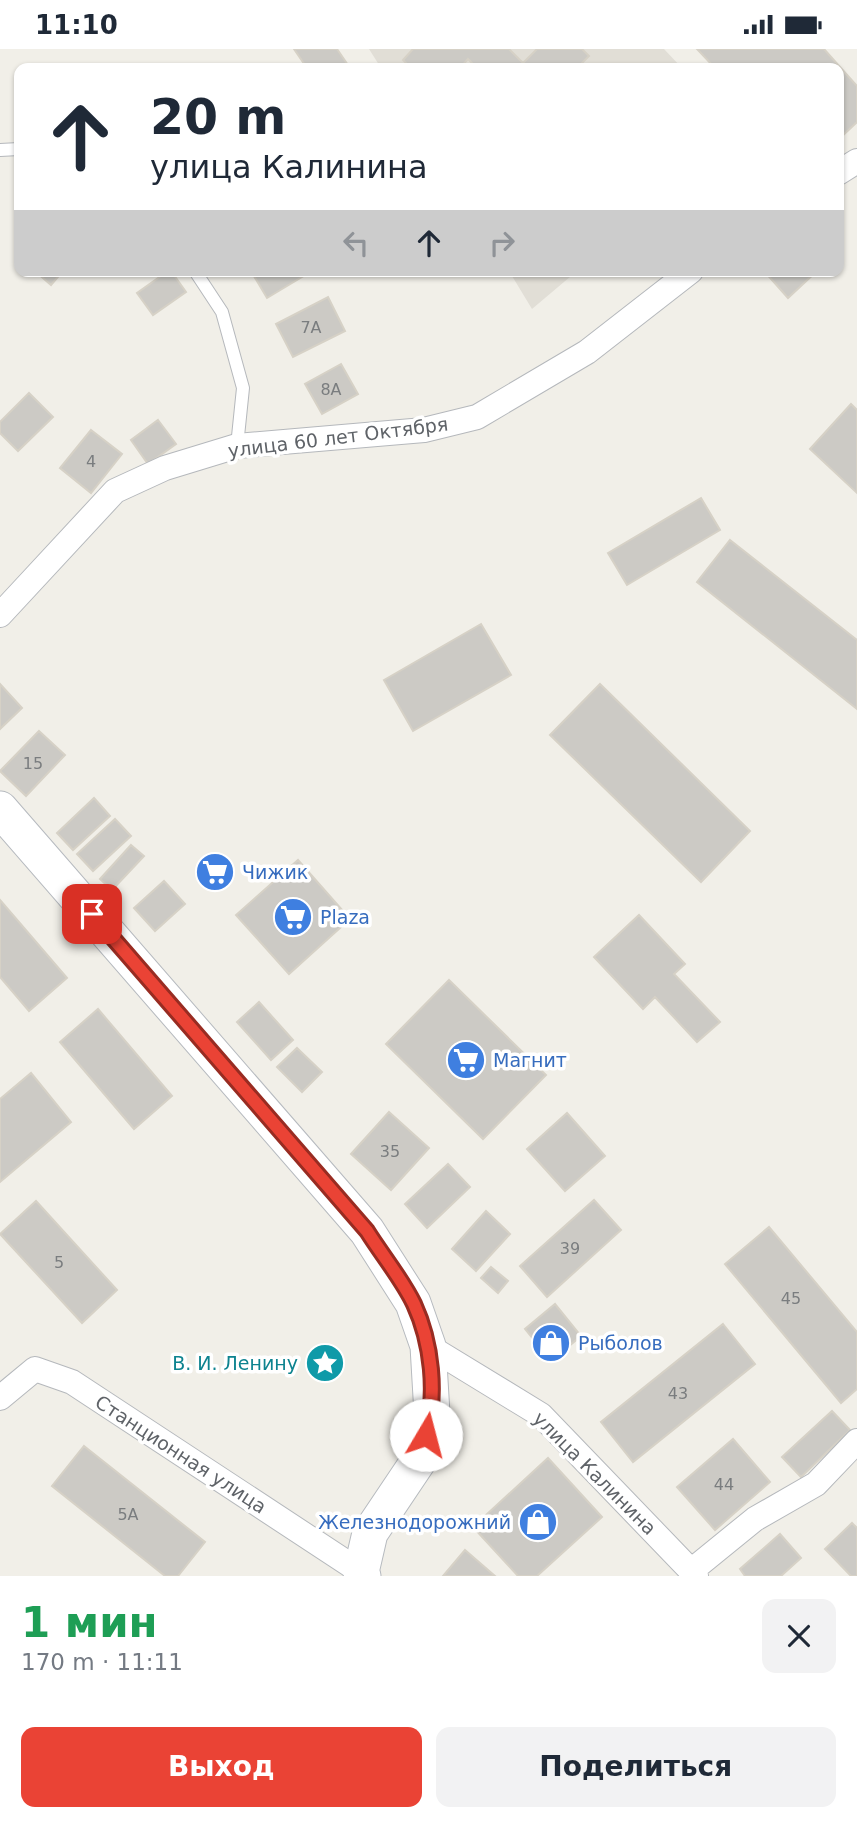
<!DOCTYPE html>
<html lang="ru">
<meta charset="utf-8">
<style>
:root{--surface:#fff;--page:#f2f2f3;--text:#1f2937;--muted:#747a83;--accent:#ea4335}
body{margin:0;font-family:"DejaVu Sans",sans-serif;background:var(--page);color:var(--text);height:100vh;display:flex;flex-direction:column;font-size:26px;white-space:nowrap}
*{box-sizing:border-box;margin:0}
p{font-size:23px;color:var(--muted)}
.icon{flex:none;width:38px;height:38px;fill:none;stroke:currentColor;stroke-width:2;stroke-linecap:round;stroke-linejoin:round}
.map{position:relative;height:1527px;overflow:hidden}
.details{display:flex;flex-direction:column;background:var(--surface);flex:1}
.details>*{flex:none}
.banner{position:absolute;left:14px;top:14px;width:830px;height:214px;border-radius:14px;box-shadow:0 2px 5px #0004;background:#fff;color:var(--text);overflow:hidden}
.pin{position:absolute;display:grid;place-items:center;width:60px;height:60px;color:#fff;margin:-30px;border-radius:14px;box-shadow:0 4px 10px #0006}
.me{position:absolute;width:77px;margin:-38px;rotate:8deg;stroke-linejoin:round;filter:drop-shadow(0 0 5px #0008)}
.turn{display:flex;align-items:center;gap:24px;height:147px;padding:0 21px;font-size:32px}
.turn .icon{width:91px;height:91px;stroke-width:2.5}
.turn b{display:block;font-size:49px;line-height:60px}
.lanes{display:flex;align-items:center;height:66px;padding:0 21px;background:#0003;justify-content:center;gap:35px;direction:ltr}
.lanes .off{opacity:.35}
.round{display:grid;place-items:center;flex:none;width:74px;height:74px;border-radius:14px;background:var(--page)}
.head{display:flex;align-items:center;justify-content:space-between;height:119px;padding:0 21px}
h1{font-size:42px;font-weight:700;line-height:52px;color:#1e9e55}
.button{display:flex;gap:14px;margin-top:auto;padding:14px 21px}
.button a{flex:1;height:80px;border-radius:14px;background:var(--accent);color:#fff;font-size:28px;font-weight:700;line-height:80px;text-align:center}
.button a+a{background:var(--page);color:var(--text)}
.status{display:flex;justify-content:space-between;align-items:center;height:49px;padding:0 35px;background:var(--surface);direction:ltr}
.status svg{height:19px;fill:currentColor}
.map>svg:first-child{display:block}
.education{fill:#e1ded6}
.building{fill:#cccac5;stroke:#d6d1c6;stroke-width:2}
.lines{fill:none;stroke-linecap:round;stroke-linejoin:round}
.service-casing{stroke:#b5b8bc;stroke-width:14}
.minor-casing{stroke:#b5b8bc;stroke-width:26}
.secondary-casing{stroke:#b6babf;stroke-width:37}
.service{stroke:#fff;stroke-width:12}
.minor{stroke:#fff;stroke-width:24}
.secondary{stroke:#fff;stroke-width:35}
.route-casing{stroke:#982c22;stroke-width:18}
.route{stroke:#ea4335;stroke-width:12}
.labels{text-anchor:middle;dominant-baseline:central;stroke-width:7;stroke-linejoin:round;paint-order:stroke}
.number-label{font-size:16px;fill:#7a7d7f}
.street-label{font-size:19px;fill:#5f6368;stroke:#fff}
.shop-label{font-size:19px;fill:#366cbe;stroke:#fff;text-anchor:start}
.culture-label{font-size:19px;fill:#0d838f;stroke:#fff;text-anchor:end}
</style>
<div class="status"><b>11:10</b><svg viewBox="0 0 49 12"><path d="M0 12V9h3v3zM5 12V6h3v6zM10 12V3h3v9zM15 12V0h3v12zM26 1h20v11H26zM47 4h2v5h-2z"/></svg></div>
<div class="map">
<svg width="857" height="1527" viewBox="0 0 857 1527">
<rect width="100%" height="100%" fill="#f1efe8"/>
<path class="education" d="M369 0H664L682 19H381Z
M509 222H577L532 260Z"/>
<path class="building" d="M294 0H337L350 19H307Z
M413 0H509L523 14 537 0H582L589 7 577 19H477L468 10 460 19H411L403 11Z
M697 0H824L857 37V73L838 91V19H715Z
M35 222H63L51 236Z
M168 222H171L186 243 153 266 137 244Z
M251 222H305L307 225 267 249Z
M764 222H817L788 249Z
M328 248 345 282 293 308 276 275Z
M341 315 358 345 322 365 305 335Z
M29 344 53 368 18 402 0 384V373Z
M851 355 857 361V444L810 400Z
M158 371 176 395 148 415 131 391Z
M91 381 122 405 91 444 60 419Z
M701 449 720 481 627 536 608 504Z
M730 491 857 591V660L697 533Z
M481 575 511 626 413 682 384 631Z
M0 635 22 659 0 680Z
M600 635 750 782 701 833 550 686Z
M39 682 65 706 26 747 0 722Z
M94 749 110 767 73 801 57 784Z
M115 770 131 787 93 822 77 805Z
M131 796 144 807 112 841 100 830Z
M298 811 350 870 289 925 236 866Z
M164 832 185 855 155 882 134 859Z
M0 851 67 929 29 962 0 928Z
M639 866 685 915 674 925 720 973 697 993 655 948 643 960 594 908Z
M449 931 546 1026 483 1090 386 995Z
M259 953 293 991 271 1011 237 973Z
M98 960 172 1047 134 1080 60 993Z
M297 999 322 1023 302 1043 277 1018Z
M31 1024 71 1073 0 1133V1050Z
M389 1063 429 1099 391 1141 351 1105Z
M567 1064 605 1107 565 1142 527 1100Z
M448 1115 470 1138 427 1179 405 1155Z
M594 1151 621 1181 547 1248 520 1217Z
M36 1152 117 1241 82 1274 0 1185Z
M486 1162 510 1185 476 1222 452 1200Z
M769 1178 857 1283V1340L841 1354 725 1215Z
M491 1218 508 1232 498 1244 481 1229Z
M555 1255 581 1287 551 1312 525 1280Z
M723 1275 755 1315 633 1413 601 1373Z
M832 1362 850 1381 801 1428 782 1408Z
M733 1390 770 1433 715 1481 677 1438Z
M84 1397 205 1493 178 1527H165L52 1437Z
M548 1409 602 1468 537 1527H518L473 1478Z
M852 1474 857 1479V1527H851L825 1500Z
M780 1485 801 1509 781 1527H745L740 1520Z
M465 1501 495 1527H443Z"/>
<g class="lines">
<g class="service-casing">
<path id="service" d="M0 101 19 100
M195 222 222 263 243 339 237 397"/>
</g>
<g class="minor-casing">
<path id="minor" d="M838 124 857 112
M0 566 115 442 165 419 237 397 424 381 477 368 587 303 691 222
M428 1297 541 1366 696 1527
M0 1349 35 1320 72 1333 361 1523 358 1527
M691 1522 755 1470 816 1435 857 1392"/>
</g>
<g class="secondary-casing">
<path id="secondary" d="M0 760 367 1182 413 1254 428 1297 432 1365 421 1408 370 1484 361 1523 363 1527"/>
</g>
<use href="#service" class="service"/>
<use href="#minor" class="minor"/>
<use href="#secondary" class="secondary"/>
</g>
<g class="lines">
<g class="route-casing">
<path id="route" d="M92 865 367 1182C382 1206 402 1230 414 1255 432 1294 437 1345 426 1386"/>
</g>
<use href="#route" class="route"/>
</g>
<defs>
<g id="supermarket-disc" transform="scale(2.0125)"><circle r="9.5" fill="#3f7fe0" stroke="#fff"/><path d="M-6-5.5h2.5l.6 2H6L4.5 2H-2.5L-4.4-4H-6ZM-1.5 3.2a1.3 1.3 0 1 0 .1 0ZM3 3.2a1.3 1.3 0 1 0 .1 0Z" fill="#fff"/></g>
<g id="shop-disc" transform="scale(2.0125)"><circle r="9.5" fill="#3f7fe0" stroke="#fff"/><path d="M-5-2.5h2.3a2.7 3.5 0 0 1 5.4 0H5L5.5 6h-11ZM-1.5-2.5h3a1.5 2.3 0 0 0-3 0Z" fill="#fff"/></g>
<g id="sight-disc" transform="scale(2.0125)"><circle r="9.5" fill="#0f9aa8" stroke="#fff"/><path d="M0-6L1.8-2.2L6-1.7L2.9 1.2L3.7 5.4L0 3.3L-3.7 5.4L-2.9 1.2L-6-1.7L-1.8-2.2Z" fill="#fff"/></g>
</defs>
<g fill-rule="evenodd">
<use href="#supermarket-disc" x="215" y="823"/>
<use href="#supermarket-disc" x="293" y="868"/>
<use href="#supermarket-disc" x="466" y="1011"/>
<use href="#shop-disc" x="551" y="1294"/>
<use href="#sight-disc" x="325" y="1314"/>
<use href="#shop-disc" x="538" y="1473"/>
</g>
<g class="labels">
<g class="number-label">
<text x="311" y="278">7А</text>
<text x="331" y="340">8А</text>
<text x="91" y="412">4</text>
<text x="33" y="714">15</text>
<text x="390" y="1102">35</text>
<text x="570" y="1199">39</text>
<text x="59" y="1213">5</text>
<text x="791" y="1249">45</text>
<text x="678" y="1344">43</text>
<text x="724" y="1435">44</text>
<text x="128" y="1465">5А</text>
</g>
<g class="street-label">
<text transform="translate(338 388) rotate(-7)">улица 60 лет Октября</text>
<text transform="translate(181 1405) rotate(33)">Станционная улица</text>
<text transform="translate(595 1424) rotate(45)">улица Калинина</text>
</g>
<g class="shop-label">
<text x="242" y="823">Чижик</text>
<text x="320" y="868">Plaza</text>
<text x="493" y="1011">Магнит</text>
<text x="578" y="1294">Рыболов</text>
<text x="511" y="1473" text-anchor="end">Железнодорожний</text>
</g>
<g class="culture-label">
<text x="298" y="1314">В. И. Ленину</text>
</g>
</g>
</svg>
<div class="pin" style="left:92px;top:865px;background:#d93025"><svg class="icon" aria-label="arrive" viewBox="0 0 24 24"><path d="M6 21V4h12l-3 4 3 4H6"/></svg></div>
<svg class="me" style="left:426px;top:1386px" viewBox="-20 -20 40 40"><circle r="19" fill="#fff"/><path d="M0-13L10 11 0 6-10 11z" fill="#ea4335"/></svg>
<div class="banner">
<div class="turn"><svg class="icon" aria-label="ahead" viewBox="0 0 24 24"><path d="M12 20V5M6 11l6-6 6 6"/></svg><div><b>20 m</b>улица Калинина</div></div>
<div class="lanes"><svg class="icon off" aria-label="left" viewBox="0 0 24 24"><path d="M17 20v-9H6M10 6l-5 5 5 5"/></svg><svg class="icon" aria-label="ahead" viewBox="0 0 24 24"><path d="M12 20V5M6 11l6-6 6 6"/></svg><svg class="icon off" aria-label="right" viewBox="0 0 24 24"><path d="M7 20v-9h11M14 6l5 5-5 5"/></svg></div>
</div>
</div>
<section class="details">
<div class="head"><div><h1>1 мин</h1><p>170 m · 11:11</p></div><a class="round"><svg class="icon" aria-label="close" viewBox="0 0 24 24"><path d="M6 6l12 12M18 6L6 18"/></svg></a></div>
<div class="button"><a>Выход</a><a>Поделиться</a></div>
</section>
